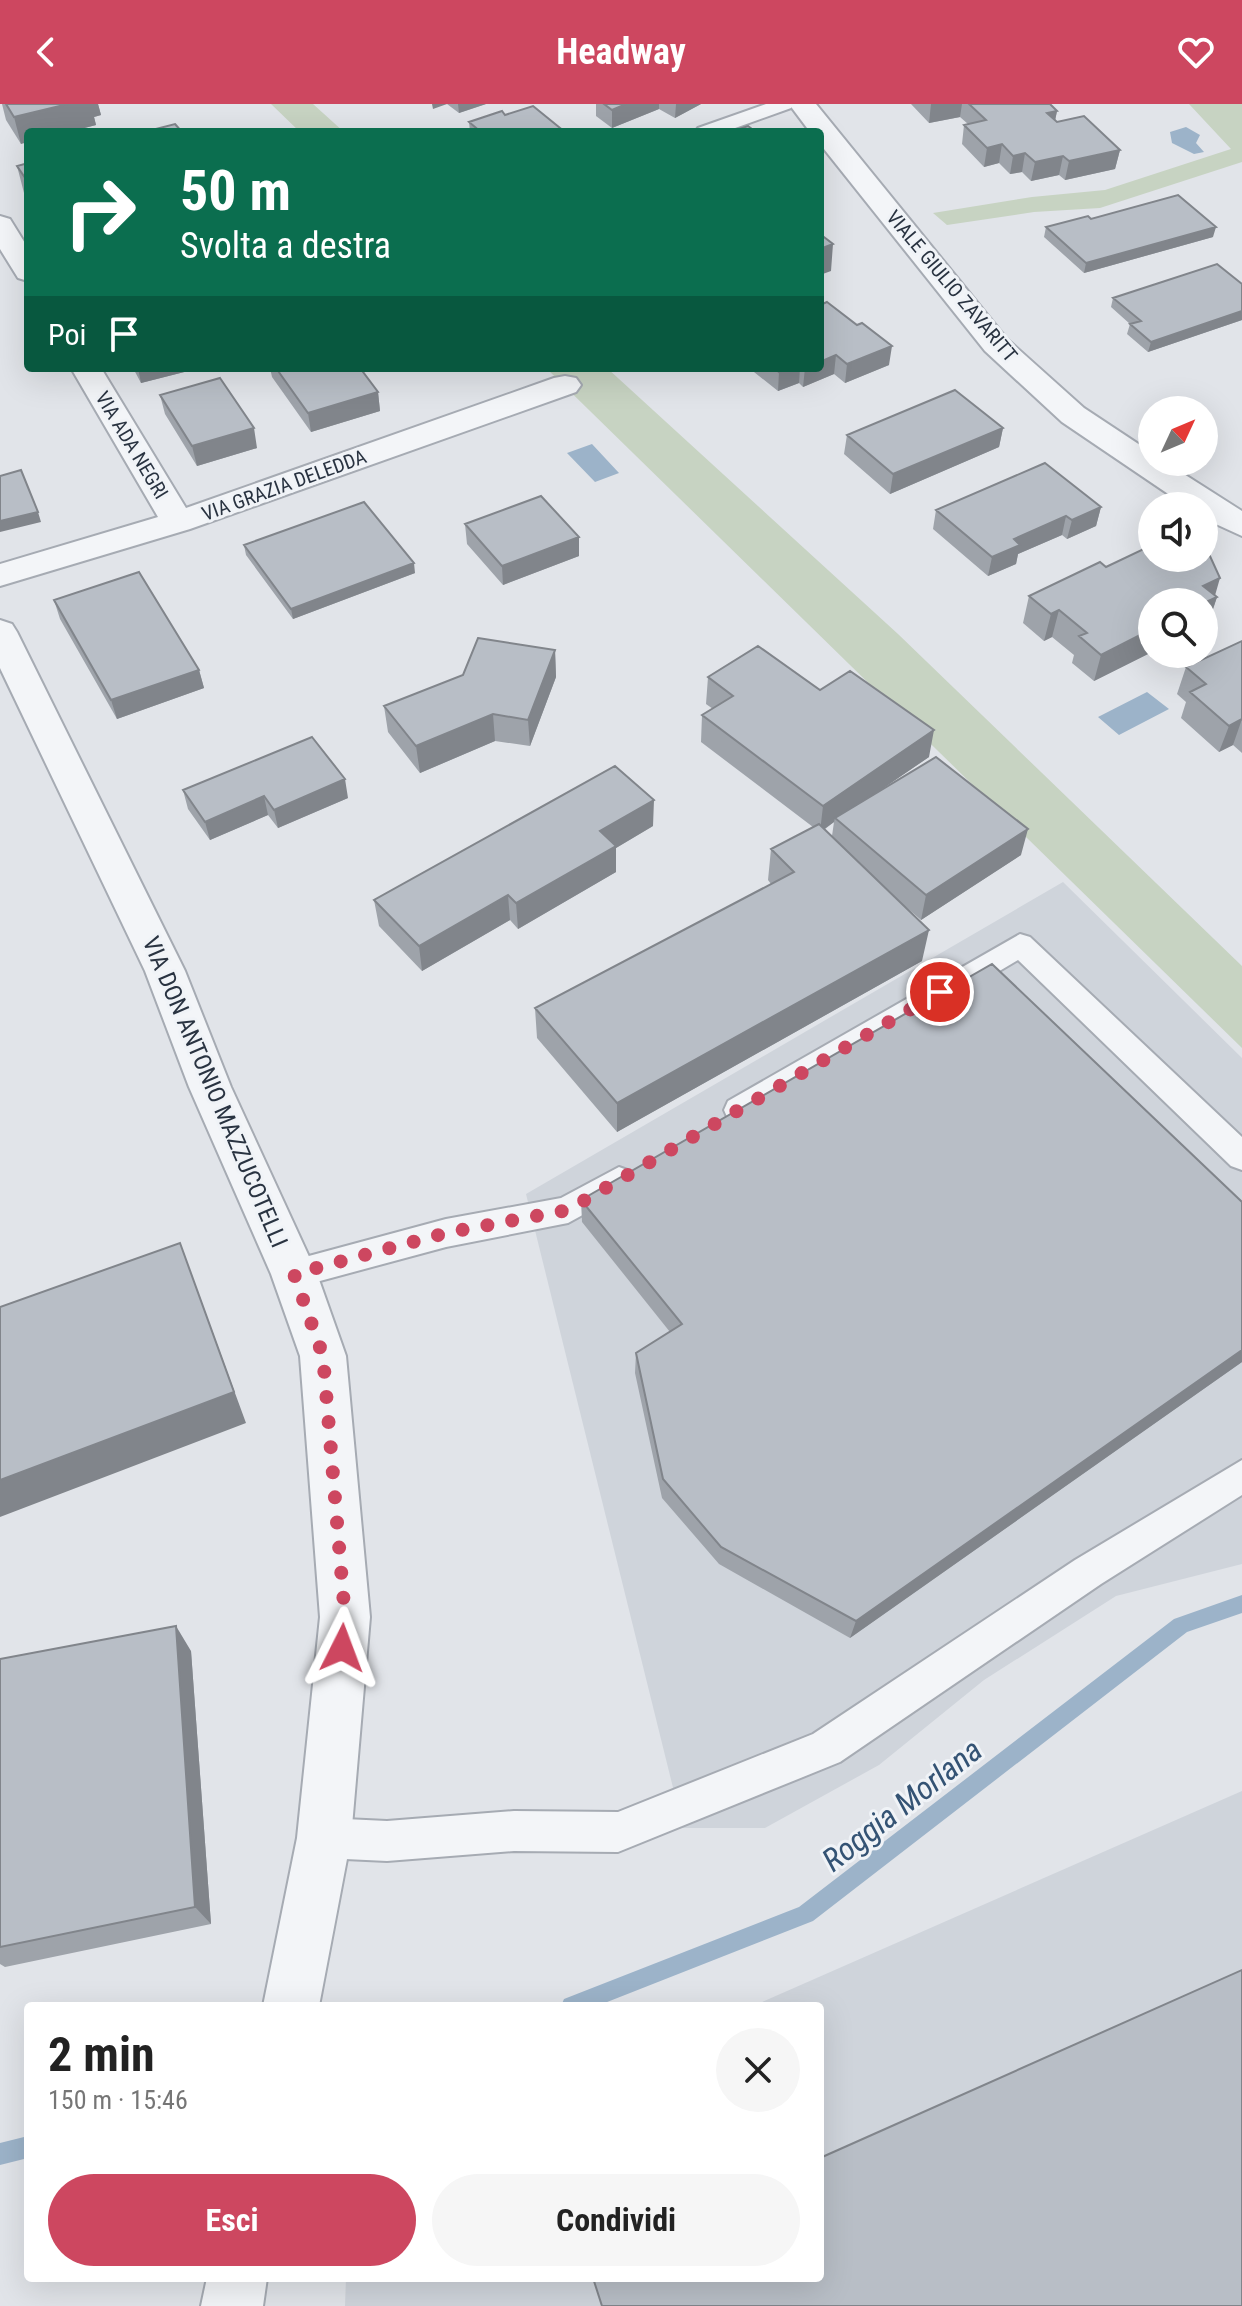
<!DOCTYPE html>
<html lang="it">
<meta charset="utf-8">
<style>
:root{--surface:#fff;--page:#f6f6f6;--text:#222;--muted:#767676;--accent:#cd4760}
body{margin:0;font-family:"Roboto Condensed",sans-serif;background:var(--page);color:var(--text);height:100vh;display:flex;flex-direction:column;font-size:30px;white-space:nowrap}
*{box-sizing:border-box;margin:0}
p{font-size:26px;color:var(--muted)}
.icon{flex:none;width:44px;height:44px;fill:none;stroke:currentColor;stroke-width:2;stroke-linecap:round;stroke-linejoin:round}
.map{position:relative;flex:1;overflow:hidden}
.panel{position:absolute;left:24px;top:1898px;width:800px;height:280px;display:flex;flex-direction:column;background:var(--surface);border-radius:8px;box-shadow:0 8px 32px #0002}
.panel>*{flex:none}
.guide{position:absolute;left:24px;top:24px;width:800px;height:244px;border-radius:8px;box-shadow:0 8px 32px #0002;background:#0b6e4f;color:#fff;overflow:hidden}
.needle{width:52px;rotate:46deg}
.controls{position:absolute;left:1138px;top:292px;display:grid;gap:16px}
.controls a{display:grid;place-items:center;width:80px;height:80px;border-radius:50%;background:var(--surface);box-shadow:0 8px 32px #0002;font-size:40px}
.pin{position:absolute;display:grid;place-items:center;width:68px;height:68px;color:#fff;margin:-34px;border:4px solid #fff;border-radius:50%;box-shadow:0 2px 8px #0007}
.me{position:absolute;width:88px;margin:-44px;rotate:3deg;stroke-linejoin:round;filter:drop-shadow(0 0 6px #0008)}
.turn{display:flex;align-items:center;gap:28px;height:168px;padding:0 24px;font-size:36px}
.turn .icon{width:104px;height:104px;stroke-width:2.5}
.turn b{display:block;font-size:56px;line-height:68px}
.then{display:flex;align-items:center;height:76px;padding:0 24px;background:#0003;gap:16px;font-size:30px}
.round{display:grid;place-items:center;flex:none;width:84px;height:84px;border-radius:42px;background:var(--page)}
.summary{display:flex;align-items:center;justify-content:space-between;height:136px;padding:0 24px}
h1{font-size:48px;font-weight:700;line-height:60px}
.action{display:flex;gap:16px;margin-top:auto;padding:16px 24px}
.action a{flex:1;height:92px;border-radius:48px;background:var(--accent);color:#fff;font-size:32px;font-weight:700;line-height:92px;text-align:center}
.action a+a{background:var(--page);color:var(--text)}
header{display:flex;justify-content:space-between;align-items:center;height:104px;padding:0 24px;background:var(--accent);color:#fff;font-size:36px;font-weight:700}
.map>svg:first-child{display:block}
.built{fill:#cfd4db}
.green{fill:#c7d3c2}
.water{fill:#9cb3c9}
.lines{fill:none;stroke-linecap:round;stroke-linejoin:round}
.stream{fill:#9cb3c9;fill-rule:evenodd}
.service-casing{stroke:#a6abb3;stroke-width:4}
.minor-casing{stroke:#a6abb3;stroke-width:4}
.service{fill:#f3f5f8;fill-rule:evenodd}
.minor{fill:#f3f5f8;fill-rule:evenodd}
.wall{fill:#9ea3aa;fill-rule:evenodd}
.shaded-wall{fill:#81858b}
.building{fill:#b8bec6;stroke:#81858b;stroke-width:2}
.route{stroke:#cd4760;stroke-width:14;stroke-dasharray:0 25.2}
.labels{text-anchor:middle;dominant-baseline:central;stroke-width:6;stroke-linejoin:round;paint-order:stroke}
.far-street-label{font-size:20px;fill:#293341;stroke:#f0f3f7}
.street-label{font-size:24px;fill:#293341;stroke:#f0f3f7}
.near-water-label{font-size:32px;font-style:italic;fill:#345374;stroke:#f0f3f7}
</style>
<header><svg class="icon" aria-label="back" viewBox="0 0 24 24"><path d="M15 5l-7 7 7 7"/></svg>Headway<svg class="icon" aria-label="heart" viewBox="0 0 24 24"><path d="M12 20l-8-8c-3-5 5-10 8-4 3-6 11-1 8 4z"/></svg></header>
<div class="map">
<svg width="1242" height="2202" viewBox="0 0 1242 2202">
<rect width="100%" height="100%" fill="#e1e4e9"/>
<path class="built" d="M1063 778 1242 954V1460L1116 1492 984 1576 879 1661 765 1724H683L526 1090Z
M1242 1687V2202H345L346 2174H820V1902H753Z"/>
<path class="green" d="M271 0H313L344 28H300Z
M1189 0H1242V58L1100 104 1034 108 947 121 933 109 1032 93 1105 86 1231 45Z
M546 264H607L898 530 1242 862V944Z"/>
<path class="water" d="M1186 23 1200 31 1196 39 1204 48 1194 50 1172 39 1170 28Z
M592 340 619 369 595 378 567 349Z
M1147 588 1169 605 1119 631 1098 613Z"/>
<g class="lines">
<path class="stream" d="M1242 1491V1509L1187 1528 813 1817 597 1902H561L564 1895 799 1803 1174 1515Z
M28 2032V2054L0 2061V2039Z"/>
<g class="service-casing">
<path id="service" d="M766 0H794L791 4 724 28H695L698 24Z
M1020 830 1030 833 1242 1033V1066L1231 1062 1018 856 750 1015 739 1019 728 1015 724 1006 728 997Z
M619 1063 630 1067 635 1076 630 1085 568 1119 446 1143 294 1184 282 1180 278 1170 282 1160 294 1156 446 1115 561 1094Z
M1242 1356V1391L1101 1480 840 1658 618 1748 514 1747 387 1757 324 1754 310 1748 304 1734 310 1720 324 1714 387 1717 514 1707 618 1708 813 1630 1075 1456Z"/>
</g>
<g class="minor-casing">
<path id="minor" d="M789 0H816L1007 235 1084 304 1152 349V358H1165L1242 407V432L1207 416 1204 414V402H1186L1062 318 985 247 820 40V28H810Z
M0 112 10 115 28 144V177L18 174 0 145Z
M71 264H101L186 404 554 274 565 272 576 274 581 281 576 288 190 425 0 482V460L158 413Z
M0 516 12 520 17 528 185 867 231 983 317 1170 346 1252 370 1513 351 1734 319 1902H263L297 1734 320 1513 300 1252 271 1170 189 983 145 867 0 564Z
M207 2174H267L263 2202H201Z"/>
</g>
<use href="#service" class="service"/>
<use href="#minor" class="minor"/>
</g>
<path class="wall" d="M2 0H98L101 11 94 13 96 21 69 28H28L21 40 6 16Z
M447 0H486L459 9Z
M596 0H701L675 14 659 5 612 24 596 12Z
M911 0H1050L1057 7 1055 17 1057 18 1120 46 1115 65 1065 76 1059 71 1031 77 1022 68 1010 70 999 59 984 63 962 40 964 21 968 20 960 13 929 19Z
M505 11 565 28H470L469 18Z
M28 59V94L24 89 17 62Z
M1091 115 1213 133 1084 169 1044 133 1046 123Z
M1242 180V216L1148 248 1127 230 1130 220 1111 203 1113 194Z
M820 201 889 261 845 279 834 270 803 283 799 279 778 287 749 264H820Z
M133 264H200L141 279Z
M270 264H360L378 288 380 307 311 328 272 273Z
M160 291 257 344 197 362 165 310Z
M1003 324 999 343 890 390 844 350 847 331Z
M1101 403 1096 422 1067 435 1062 431 1018 450 1016 460 988 472 933 425 936 406Z
M465 420 579 452 503 481 467 440Z
M244 441 415 469 293 515 246 451Z
M1106 463 1215 491 1217 493 1208 520 1204 522V498H1152V548L1094 577 1072 559 1074 551 1052 533 1044 537 1023 519 1029 492Z
M54 496 199 566 204 584 117 615 60 515Z
M1242 537V649L1233 641 1219 648 1181 614 1186 598 1177 590 1186 563Z
M555 546 556 573 530 642 495 637 420 669 388 628 384 602Z
M708 573 820 586 929 653 880 686 1021 751 921 816 906 803 922 857 617 1028 537 934 535 904 771 780 768 776 771 745 813 723 701 638 702 611 713 605 706 600ZM834 718 832 732 825 725Z
M183 686 348 694 278 724 268 711 210 736 188 705Z
M653 722 616 744V768L518 825 510 816 422 867 379 822 374 796Z
M581 1096 1242 1098V1258L850 1534 719 1460 662 1394 635 1269 636 1249 670 1228 582 1118Z
M191 1547 211 1820 5 1863 0 1860V1555Z"/>
<path class="shaded-wall" d="M68 0H98L101 11 94 13 96 21 69 28H28V38L21 40 14 13Z
M432 0H447L433 5Z
M458 0H486L459 9Z
M626 0H659V5L612 24V6Z
M676 0H701L675 14Z
M931 0H962L960 13 929 19Z
M1057 7 1053 26 1047 9Z
M1002 40 999 59 984 63 987 44Z
M1120 46 1115 65 1065 76 1069 57Z
M1025 49 1022 68 1010 70 1013 52Z
M1063 52 1059 71 1031 77 1035 58Z
M1216 123 1213 133 1084 169 1086 159Z
M833 140 831 167 820 171V145Z
M1242 207V216L1148 248 1151 238Z
M892 242 889 261 845 279 847 260Z
M836 251 834 270 803 283 805 264H820V258Z
M138 264H200L141 279Z
M790 264H800L799 279 778 287 779 268Z
M378 288 380 307 311 328 308 309Z
M254 324 257 344 197 362 192 342Z
M1003 324 999 343 890 390 893 370Z
M1101 403 1096 422 1067 435 1072 416Z
M38 408 41 418 0 428V417Z
M1066 412 1062 431 1018 450 1016 460 988 472 992 453 1014 435Z
M579 433V452L503 481 502 462Z
M414 459 415 469 293 515 291 505Z
M1220 474 1214 495 1217 493 1208 520 1204 522 1203 482Z
M1059 506 1052 533 1044 537 1051 510Z
M1152 525V548L1094 577 1101 551Z
M555 546 556 573 530 642 528 616Z
M199 566 204 584 117 615 111 596Z
M493 610 495 637 420 669 416 642Z
M1242 615 1233 641 1219 648 1229 622Z
M934 626 929 653 837 716 835 714 834 718 820 728 823 702Z
M345 675 348 694 278 724 274 706Z
M264 692 268 711 210 736 205 718Z
M654 696 653 722 616 744V768L518 825 516 799 600 727Z
M1028 725 1021 751 921 816 926 791Z
M508 791 510 816 422 867 419 842Z
M929 826 922 857 617 1028V999Z
M180 1139 246 1319 0 1413V1376Z
M1242 1246V1258L850 1534 856 1517Z
M176 1522 191 1547 211 1820 195 1803Z"/>
<path class="building" d="M6 0H68L14 13Z
M604 0H626L612 6Z
M969 0H1050L1057 7 1047 9 1057 18 1084 12 1120 46 1069 57 1063 52 1035 58 1025 49 1013 52 1002 40 987 44 964 21 986 16Z
M533 2 565 28H481L469 18 502 7 505 11Z
M175 20 182 28H144Z
M748 22 756 28H730Z
M28 59V78L17 62Z
M1178 91 1216 123 1086 159 1046 123 1088 112 1091 115Z
M820 130 833 140 820 145Z
M1217 160 1242 180V207L1151 238 1130 220 1141 217 1113 194Z
M827 198 857 221 862 219 892 242 847 260 836 251 820 258V201Z
M276 264H360L378 288 308 309Z
M774 264H790L779 268Z
M220 274 254 324 192 342 160 291Z
M955 286 1003 324 893 370 847 331Z
M1045 359 1101 403 1072 416 1066 412 1014 435 1020 441 992 453 936 406Z
M21 366 38 408 0 417V372Z
M541 392 579 433 502 462 465 420Z
M364 398 414 459 291 505 244 441Z
M1204 439 1220 474 1203 482 1217 493 1204 499V498H1152V525L1101 551 1079 532 1087 529 1059 506 1051 510 1029 492 1100 458 1106 463 1152 441V454H1204Z
M139 468 199 566 111 596 54 496Z
M478 534 555 546 528 616 493 610 416 642 384 602 463 571Z
M1242 537V615L1229 622 1190 588 1206 580 1186 563Z
M758 542 820 586 850 567 934 626 823 702 702 611 733 592 708 573Z
M312 633 345 675 274 706 264 692 205 718 183 686Z
M936 653 1028 725 926 791 835 714Z
M615 662 654 696 600 727 616 742 516 799 508 791 419 842 374 796Z
M819 720 929 826 617 999 535 904 794 768 771 745Z
M992 860 1242 1098V1246L856 1517 721 1443 663 1375 636 1249 682 1220 581 1096Z
M180 1139 234 1288 0 1376V1203Z
M176 1522 195 1803 0 1843V1555Z
M1242 1866V2202H602L593 2174H820V2054Z"/>
<g class="lines">
<path class="route" d="M342 1544 345 1513 323 1252 294 1170 446 1129 568 1106 940 888"/>
</g>
<g class="labels">
<g class="far-street-label">
<text transform="translate(952 182) rotate(50)">VIALE GIULIO ZAVARITT</text>
<text transform="translate(132 341) rotate(59)">VIA ADA NEGRI</text>
<text transform="translate(284 381) rotate(-20)">VIA GRAZIA DELEDDA</text>
</g>
<g class="street-label">
<text transform="translate(215 988) rotate(67)">VIA DON ANTONIO MAZZUCOTELLI</text>
</g>
<g class="near-water-label">
<text transform="translate(902 1701) rotate(-38)">Roggia Morlana</text>
</g>
</g>
</svg>
<div class="controls">
<a><svg class="needle" viewBox="-14 -14 28 28"><path d="M0-13l5 13h-10z" fill="#e53935"/><path d="M0 13l5-13h-10z" fill="#767676"/></svg></a>
<a><svg class="icon" aria-label="sound" viewBox="0 0 24 24"><path d="M4 9h4l5-4v14l-5-4H4zM17 9q2 3 0 6"/></svg></a>
<a><svg class="icon" aria-label="search" viewBox="0 0 24 24"><circle cx="10" cy="10" r="6"/><path d="M15 15l6 6"/></svg></a>
</div>
<div class="pin" style="left:940px;top:888px;background:#d93025"><svg class="icon" aria-label="arrive" viewBox="0 0 24 24"><path d="M6 21V4h12l-3 4 3 4H6"/></svg></div>
<svg class="me" style="left:342px;top:1544px" viewBox="-20 -20 40 40"><path d="M0-17L14 15 0 8-14 15z" fill="#cd4760" stroke="#fff" stroke-width="4"/></svg>
<div class="guide">
<div class="turn"><svg class="icon" aria-label="right" viewBox="0 0 24 24"><path d="M7 20v-9h11M14 6l5 5-5 5"/></svg><div><b>50 m</b>Svolta a destra</div></div>
<div class="then">Poi<svg class="icon" aria-label="arrive" viewBox="0 0 24 24"><path d="M6 21V4h12l-3 4 3 4H6"/></svg></div>
</div>
<section class="panel">
<div class="summary"><div><h1>2 min</h1><p>150 m · 15:46</p></div><a class="round"><svg class="icon" aria-label="close" viewBox="0 0 24 24"><path d="M6 6l12 12M18 6L6 18"/></svg></a></div>
<div class="action"><a>Esci</a><a>Condividi</a></div>
</section>
</div>
